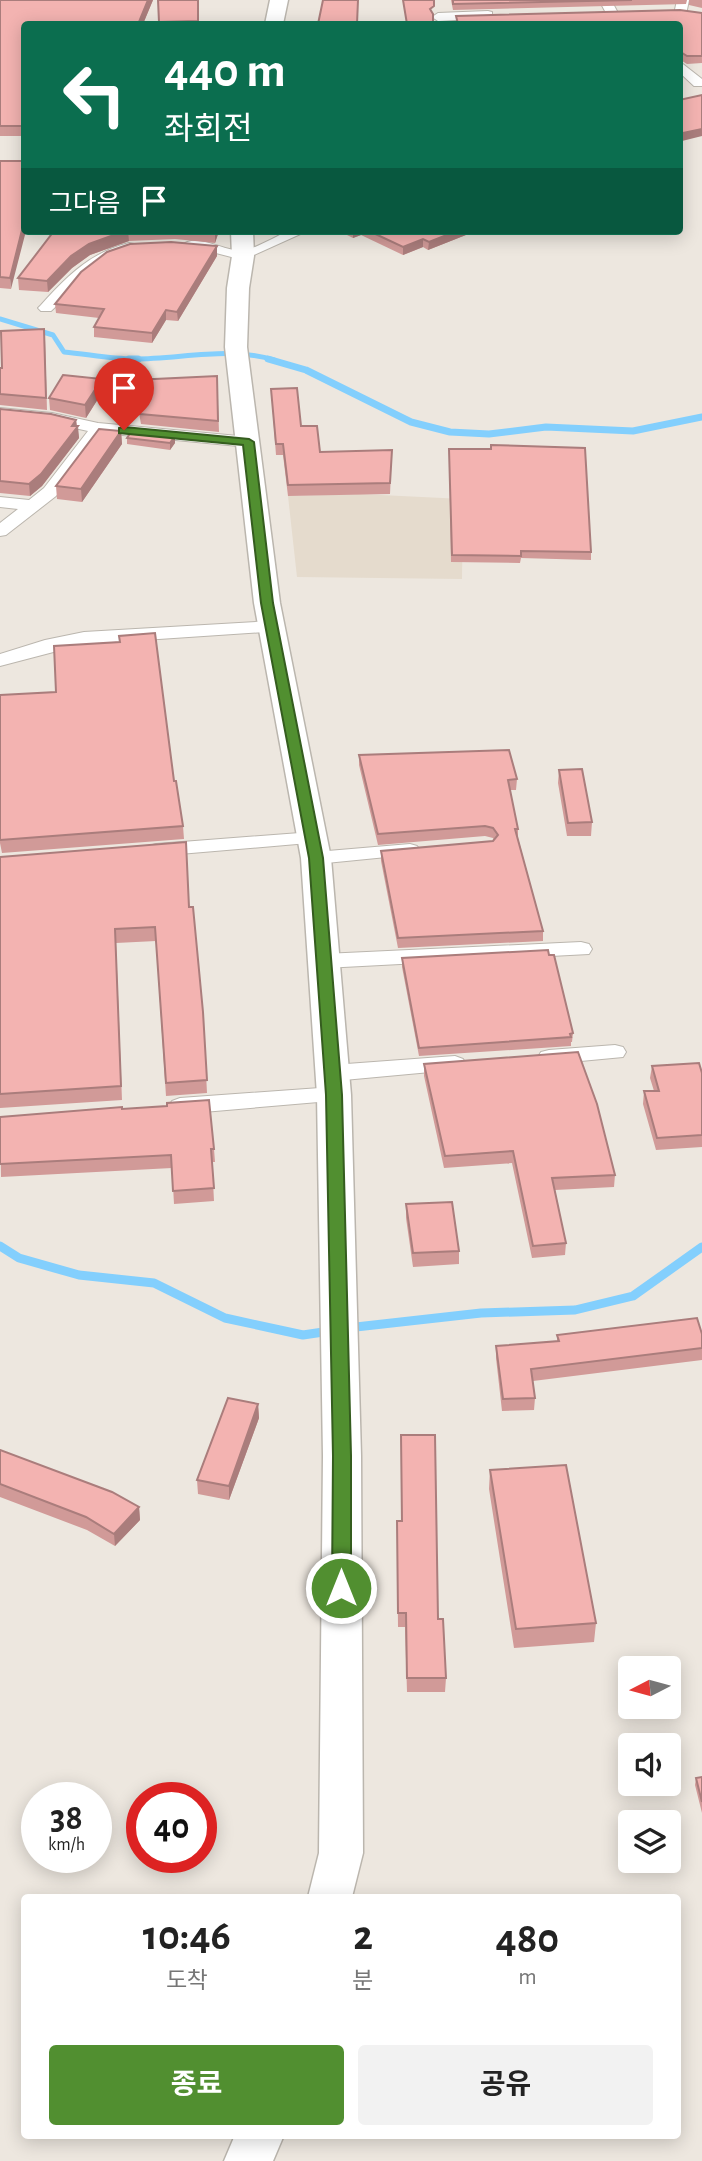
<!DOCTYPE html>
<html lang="ko">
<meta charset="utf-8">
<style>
:root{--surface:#fff;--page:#f2f2f2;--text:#222;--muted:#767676;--accent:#518f30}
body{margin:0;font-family:"Alegreya Sans","Noto Sans KR",sans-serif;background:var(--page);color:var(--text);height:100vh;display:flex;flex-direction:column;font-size:26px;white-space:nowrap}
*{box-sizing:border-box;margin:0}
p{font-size:23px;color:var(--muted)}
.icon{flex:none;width:38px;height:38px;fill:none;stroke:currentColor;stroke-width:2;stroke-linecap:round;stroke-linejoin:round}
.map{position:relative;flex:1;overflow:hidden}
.drawer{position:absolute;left:21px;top:1894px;width:660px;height:245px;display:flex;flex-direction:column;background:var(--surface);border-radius:7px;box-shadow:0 4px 18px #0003}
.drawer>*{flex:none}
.hud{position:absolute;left:21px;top:21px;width:662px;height:214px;border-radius:7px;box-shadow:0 4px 18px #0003;background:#0b6e4f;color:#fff;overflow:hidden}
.needle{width:46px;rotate:264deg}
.tools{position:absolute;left:618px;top:1656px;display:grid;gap:14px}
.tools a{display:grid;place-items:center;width:63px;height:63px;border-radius:7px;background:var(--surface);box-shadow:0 4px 18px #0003;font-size:35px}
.speed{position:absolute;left:21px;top:1782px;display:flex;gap:14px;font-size:35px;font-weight:700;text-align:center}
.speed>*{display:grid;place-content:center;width:91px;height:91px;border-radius:50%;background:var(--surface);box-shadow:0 4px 18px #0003;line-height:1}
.speed small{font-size:18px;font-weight:400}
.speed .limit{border:10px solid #d22;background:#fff;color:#111}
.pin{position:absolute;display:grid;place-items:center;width:60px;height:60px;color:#fff;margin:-72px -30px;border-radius:50% 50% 50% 0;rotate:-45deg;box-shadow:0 0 7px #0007}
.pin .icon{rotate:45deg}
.me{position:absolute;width:77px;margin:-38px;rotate:0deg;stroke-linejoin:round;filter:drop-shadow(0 0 5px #0008)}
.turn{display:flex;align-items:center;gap:24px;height:147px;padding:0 28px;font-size:32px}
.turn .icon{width:91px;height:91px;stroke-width:2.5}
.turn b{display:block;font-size:49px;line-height:60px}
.then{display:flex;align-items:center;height:66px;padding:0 28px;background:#0003;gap:14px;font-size:26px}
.eta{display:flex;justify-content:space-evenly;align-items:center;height:119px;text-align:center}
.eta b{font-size:42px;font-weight:700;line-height:49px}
.action{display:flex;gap:14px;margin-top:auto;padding:14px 28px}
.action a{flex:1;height:80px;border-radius:7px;background:var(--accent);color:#fff;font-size:28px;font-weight:700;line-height:80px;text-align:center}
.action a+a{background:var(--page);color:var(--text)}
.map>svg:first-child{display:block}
.built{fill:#e5dbcd}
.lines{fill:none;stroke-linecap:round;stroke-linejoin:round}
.stream-far2{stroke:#83cffd;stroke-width:5}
.stream-far1{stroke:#83cffd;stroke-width:7}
.stream{stroke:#83cffd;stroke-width:9}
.street-casing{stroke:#bbb6ae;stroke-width:2}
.secondary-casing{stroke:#bbb6ae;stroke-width:3}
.street{fill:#fff;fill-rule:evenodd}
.secondary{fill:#fff;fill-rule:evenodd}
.wall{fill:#d19a98}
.shaded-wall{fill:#aa7d7c}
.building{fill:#f3b3b1;stroke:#aa7d7c;stroke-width:2}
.route{fill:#518f30;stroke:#355d1f;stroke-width:2}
</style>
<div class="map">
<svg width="702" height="2161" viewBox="0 0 702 2161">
<rect width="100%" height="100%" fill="#ede7df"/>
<path class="built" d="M360 494 463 499 462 579 297 577 288 496Z"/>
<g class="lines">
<path class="stream-far2" d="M0 319 53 335 64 352C87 354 111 359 134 359 182 359 228 346 274 360"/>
<path class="stream-far1" d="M129 359H138
M268 359 306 370 411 422 450 432 489 434 546 427 633 431 702 417"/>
<path class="stream" d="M0 1246 19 1258 79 1275 154 1283 225 1318 303 1335 330 1331
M347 1328 481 1313 575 1310 633 1296 702 1247"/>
<g class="street-casing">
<path id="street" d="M599 0H611L624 24H612Z
M677 0H689L684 24 679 28V24H672Z
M488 11 492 12V18L438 21 432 17 438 13Z
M679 61 702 79V86H694L679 72Z
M288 231H307L243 260 212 252 188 250 181 246C196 232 223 251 241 251 251 251 277 236 288 231Z
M129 243 134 244 136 247 134 250 98 267 51 311H41L38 308 41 305C66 277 91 252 129 243Z
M0 408 52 413 98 423 249 437 257 442 249 447 102 433 56 496 6 535 0 536V523L18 509 0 507V497L29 500 44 488 88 431 52 423 0 418Z
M272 621 279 623 281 627 279 631 84 644 0 666V654L45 640 84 632Z
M313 832 320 834 323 838 320 842 156 856 149 854 146 850 149 846 156 844Z
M410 844 417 846 420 850 417 854 316 864 309 862 306 858 309 854 316 852Z
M581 942 589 944 592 949 589 954 324 968 316 966 313 961 316 956 324 954Z
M615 1045 623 1047 626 1052 623 1057 549 1064 541 1062 538 1057 541 1052 549 1050Z
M455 1056 463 1059 466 1064 463 1069 333 1081 325 1078 322 1073 325 1068 333 1065Z
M334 1087 342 1090 345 1095 342 1100 180 1114 172 1111 169 1106 172 1101 180 1098Z"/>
</g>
<g class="secondary-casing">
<path id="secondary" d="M270 0H288L283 24H265Z
M231 231H253L254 256 249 288 247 347 280 603 331 858 351 1095 361 1456 363 1853 352 1897H308L319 1853 323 1456 317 1095 301 858 254 603 225 347 227 288 232 256Z
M235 2135H284L273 2161H224Z"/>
</g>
<use href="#street" class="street"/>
<use href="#secondary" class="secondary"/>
</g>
<path class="wall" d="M0 0H153L143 24H24V136H0Z
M158 0H198L199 24H159Z
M451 0H687L686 4 453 10Z
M689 0H702V8L689 5Z
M702 13V63L687 64 679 59V24H456V16Z
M702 95 682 141 679 138V100Z
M0 161 11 289 0 288Z
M54 231H219L215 243 175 239 129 241 90 255 72 268 48 292 19 290 18 278Z
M339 231H476L428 250 423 247 403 255 361 235 353 238Z
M217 246V256L178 321 166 320 152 343 94 337V327L99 318 56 313 55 304Z
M45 340 47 410 0 405V368H2Z
M217 376 219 432 141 424 135 391 134 380Z
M271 389 301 426 320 452 392 450 390 494 288 496 283 455H276Z
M103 391 86 418 50 410 49 398Z
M0 409 76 420 79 438 42 486 30 496 0 493Z
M121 431 122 444 82 502 57 499 56 486Z
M127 438 175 443 170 450 127 444Z
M449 449 591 552V560L521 558 520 563 451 562Z
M0 695 174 781 183 826 184 839 2 853 0 843Z
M359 755 517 779 516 790H510L518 829V838L543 931V941L398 948 381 861V851L493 841 494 840 493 838 485 836 378 845 359 765Z
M559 770 592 822 591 836H567L558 783Z
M0 857 189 907 203 1012 207 1093 166 1096 156 941 116 943 122 1100 0 1108Z
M402 958 573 1033 572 1042H571V1046L419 1056 402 967Z
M424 1064 615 1175 614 1187 555 1190 566 1243 565 1255 532 1258 512 1163 444 1168 424 1076Z
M652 1066 702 1073V1147L656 1150 643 1104 644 1091H654L650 1078Z
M122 1109 214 1149 215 1162H212L214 1201 174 1204 172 1168 1 1177 0 1117Z
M406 1204 459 1251V1264L413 1267 406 1218Z
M702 1334V1360L533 1381 535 1398 534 1410 502 1411 496 1358V1346L557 1341V1335Z
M258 1404 259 1418 229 1500 198 1494 197 1480Z
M0 1450 139 1507 140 1520 115 1546 87 1530 0 1497Z
M490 1470 596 1623 594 1642 514 1648 489 1489Z
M397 1535 438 1619 446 1678 445 1692H407L405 1627H398Z
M702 1777V1813L695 1785 696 1778Z"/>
<path class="shaded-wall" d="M148 0H153L143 24H139V22Z
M702 129V136L682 141 683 133Z
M24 222V231H26L11 289 10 278Z
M125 231H128L129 241 90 255 72 268 48 292 47 281 71 256 89 244Z
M215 231H219L215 243Z
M353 231H361V235L353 238Z
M457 231H476L428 250 429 242Z
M423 239V247L403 255V247Z
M217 246V256L178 321 177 312Z
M166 310V320L152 343V333Z
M102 379 103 391 86 418 85 405Z
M76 420 77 429 78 426 79 438 42 486 30 496 29 484Z
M121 431 122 444 82 502 81 489Z
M175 436V443L170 450V443Z
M258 1404 259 1418 229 1500V1486Z
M139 1507 140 1520 115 1546 114 1534Z"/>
<path class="building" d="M0 0H148L139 22 79 23V24H24V126H0Z
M158 0H198V21L159 22Z
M323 0H358L357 24H318Z
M403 0H434V6L430 9 433 14V24H363H407Z
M453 0H632L453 4Z
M680 10 702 13V56H687L679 51V52V24H458L456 16Z
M702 95V129L683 133 679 130V100Z
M0 161H24V222L10 278 0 277Z
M54 231H125L89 244 71 256 47 281 18 278Z
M369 231H457L429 242 423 239 403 247Z
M171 242 217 246 177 312 166 310 152 333 94 327 104 309 55 304 81 272 107 252 130 244Z
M44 329 46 398 0 394V368H2L1 331Z
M63 375 102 379 85 405 49 398Z
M217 376 218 421 140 414 134 380Z
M297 388 301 426H317L320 452 392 450 390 483 288 485 283 444H276L271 389Z
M0 409 51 414 76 420 72 426H78L41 474 29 484 0 481Z
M99 429 121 431 81 489 56 486Z
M131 432 175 436 170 443 127 438Z
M491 445 585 448 591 552 521 551V556L452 555 449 449H491Z
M155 633 174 781H176L183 826 0 840V695L56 692 54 646 120 642 119 636Z
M509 750 517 779 508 780 518 829H515L543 931 398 938 381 851 493 841 498 835 493 828 485 826 378 834 359 755Z
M582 769 592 822 568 823 559 770Z
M186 842 189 907H193L203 1012 207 1080 166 1083 155 927 115 929 121 1086 0 1094V857Z
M548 950 549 955H554L573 1033 570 1034 571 1037 419 1048 402 958Z
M578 1052 597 1104 615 1175 552 1178 566 1243 533 1246 513 1151 445 1156 424 1064Z
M699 1063 702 1073V1135L657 1138 644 1091H659L652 1066Z
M209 1100 214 1149H211L214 1188 173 1191 171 1155 0 1164V1117L122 1107V1109L167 1106V1103Z
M452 1202 459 1251 413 1253 406 1204Z
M697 1318 702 1334V1348L531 1369 535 1398 503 1399 496 1346 559 1341 557 1335Z
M228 1398 258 1404 229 1486 197 1480Z
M401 1435H435L438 1619H443L446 1678H407L406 1613H398L397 1521H402Z
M0 1450 112 1492 139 1507 114 1534 86 1517 0 1484Z
M566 1465 596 1623 516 1629 490 1470Z
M702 1777V1802L696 1778Z"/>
<path class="route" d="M124 427 249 439 254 442 273 603 323 858 342 1095 351 1456V1588L348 1594 341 1596 335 1594 332 1588 333 1456 326 1095 309 858 261 603 243 445 119 433V428Z"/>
</svg>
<div class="tools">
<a><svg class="needle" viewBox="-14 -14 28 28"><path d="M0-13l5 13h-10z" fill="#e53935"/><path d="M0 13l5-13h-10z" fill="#767676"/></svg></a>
<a><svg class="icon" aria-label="sound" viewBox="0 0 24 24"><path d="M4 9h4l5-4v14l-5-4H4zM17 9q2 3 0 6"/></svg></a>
<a><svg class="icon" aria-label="layers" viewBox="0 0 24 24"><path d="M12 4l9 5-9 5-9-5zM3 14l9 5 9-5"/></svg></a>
</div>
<div class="speed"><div>38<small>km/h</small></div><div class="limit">40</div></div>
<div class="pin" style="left:124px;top:430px;background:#d93025"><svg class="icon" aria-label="arrive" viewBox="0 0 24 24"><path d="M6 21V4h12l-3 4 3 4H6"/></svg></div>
<svg class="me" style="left:341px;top:1588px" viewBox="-20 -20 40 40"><circle r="17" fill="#518f30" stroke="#fff" stroke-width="3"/><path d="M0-11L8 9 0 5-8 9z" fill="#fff"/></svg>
<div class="hud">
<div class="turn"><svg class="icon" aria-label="left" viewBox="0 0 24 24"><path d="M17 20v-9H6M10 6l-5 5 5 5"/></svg><div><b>440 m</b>좌회전</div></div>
<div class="then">그다음<svg class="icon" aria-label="arrive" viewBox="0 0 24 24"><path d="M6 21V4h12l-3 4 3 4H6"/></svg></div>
</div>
<section class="drawer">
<div class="eta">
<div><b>10:46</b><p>도착</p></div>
<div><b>2</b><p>분</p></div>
<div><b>480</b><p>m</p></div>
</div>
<div class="action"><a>종료</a><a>공유</a></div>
</section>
</div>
